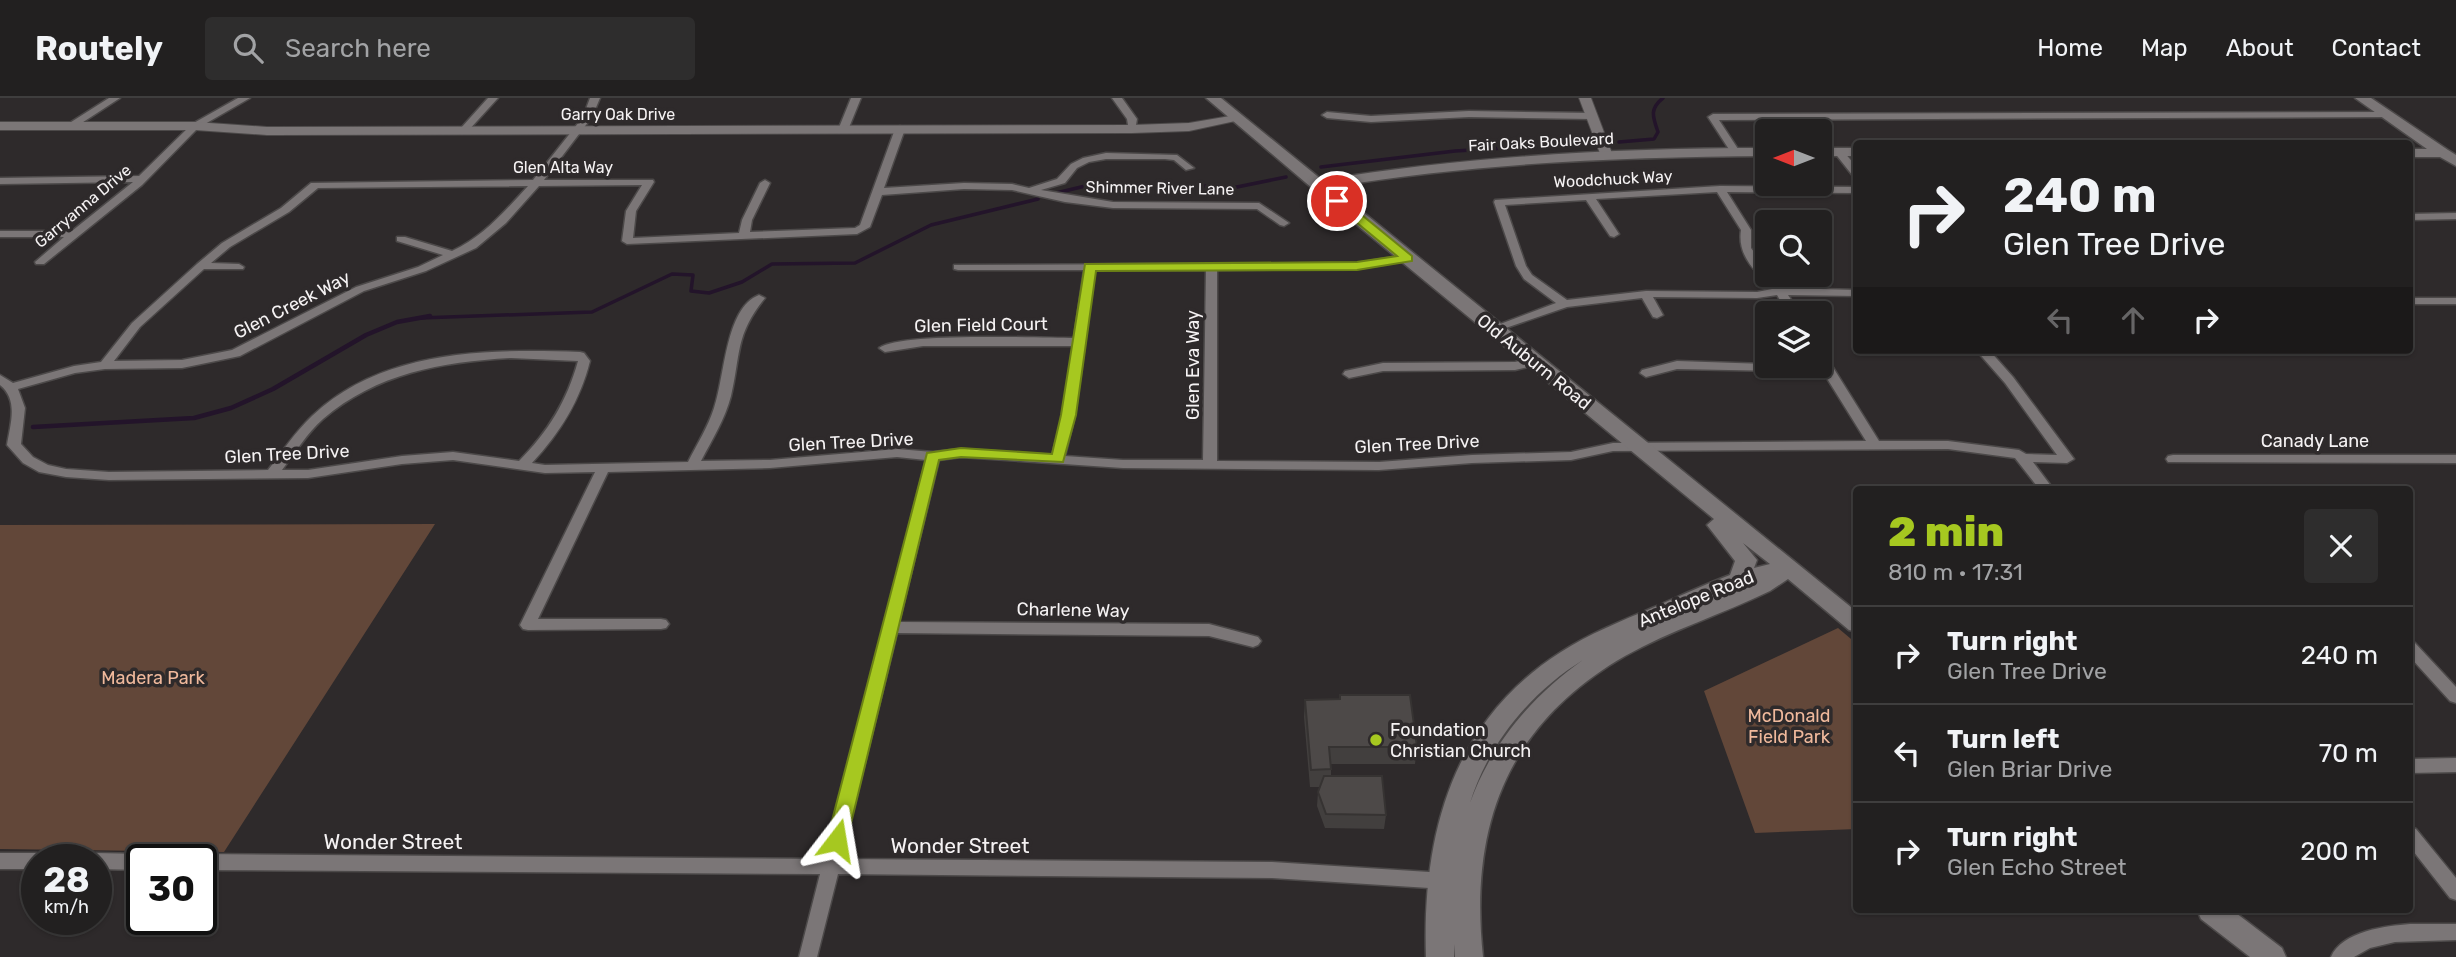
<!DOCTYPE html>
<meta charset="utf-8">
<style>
:root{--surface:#222020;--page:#2e2d2d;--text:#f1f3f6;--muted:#a2a3a5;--line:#3f3e3e;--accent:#a6c820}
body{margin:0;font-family:Rubik,sans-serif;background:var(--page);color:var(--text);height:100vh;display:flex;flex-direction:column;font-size:26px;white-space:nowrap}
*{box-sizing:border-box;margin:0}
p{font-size:23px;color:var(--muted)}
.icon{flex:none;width:38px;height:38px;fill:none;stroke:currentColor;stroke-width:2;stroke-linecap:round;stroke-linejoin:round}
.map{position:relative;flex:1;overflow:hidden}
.drawer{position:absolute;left:1853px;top:388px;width:560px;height:427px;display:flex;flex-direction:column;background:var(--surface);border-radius:7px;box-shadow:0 2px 5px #0004,0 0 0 2px var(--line)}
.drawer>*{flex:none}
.top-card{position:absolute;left:1853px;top:42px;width:560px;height:214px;border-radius:7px;box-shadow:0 2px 5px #0004,0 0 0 2px var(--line);background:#222020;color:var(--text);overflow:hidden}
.needle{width:46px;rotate:270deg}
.controls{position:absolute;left:1755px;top:21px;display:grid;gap:14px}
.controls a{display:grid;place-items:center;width:77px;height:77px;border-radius:7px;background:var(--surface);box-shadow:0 2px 5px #0004,0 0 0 2px var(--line);font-size:35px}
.speed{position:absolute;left:21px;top:746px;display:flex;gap:14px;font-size:35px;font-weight:700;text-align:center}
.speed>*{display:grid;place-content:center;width:91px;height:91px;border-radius:50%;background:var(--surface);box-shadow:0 2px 5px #0004,0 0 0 2px var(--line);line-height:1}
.speed small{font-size:18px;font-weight:400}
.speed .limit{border:4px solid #111;border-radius:10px;background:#fff;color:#111}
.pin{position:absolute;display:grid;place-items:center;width:60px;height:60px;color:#fff;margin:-30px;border:4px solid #fff;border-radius:50%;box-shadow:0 2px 7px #0007}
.me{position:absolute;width:77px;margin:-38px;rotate:14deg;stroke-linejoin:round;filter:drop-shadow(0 0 5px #0008)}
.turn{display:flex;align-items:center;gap:24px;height:147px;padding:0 35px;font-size:32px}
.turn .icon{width:91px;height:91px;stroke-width:2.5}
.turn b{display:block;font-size:49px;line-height:60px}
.lanes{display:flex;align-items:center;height:66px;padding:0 35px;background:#0003;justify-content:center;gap:35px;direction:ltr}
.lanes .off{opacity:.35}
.round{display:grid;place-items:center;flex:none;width:74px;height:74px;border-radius:7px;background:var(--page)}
.summary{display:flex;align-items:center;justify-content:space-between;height:119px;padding:0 35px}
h1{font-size:42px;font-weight:800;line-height:52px;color:var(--accent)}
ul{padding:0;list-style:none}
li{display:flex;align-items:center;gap:21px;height:98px;padding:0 35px;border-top:2px solid var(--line)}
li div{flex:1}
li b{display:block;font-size:26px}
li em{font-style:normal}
header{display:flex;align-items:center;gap:42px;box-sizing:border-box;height:98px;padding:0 35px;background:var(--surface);border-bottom:2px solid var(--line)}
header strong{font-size:33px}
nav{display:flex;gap:38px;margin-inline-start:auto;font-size:24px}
.search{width:490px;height:63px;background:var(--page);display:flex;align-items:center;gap:18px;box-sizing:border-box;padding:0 24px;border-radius:7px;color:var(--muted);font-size:26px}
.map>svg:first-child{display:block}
.green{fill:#624739}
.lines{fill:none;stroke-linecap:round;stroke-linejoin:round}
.stream-far1{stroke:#23142a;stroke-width:3.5}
.stream{stroke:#23142a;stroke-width:4.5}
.minor-casing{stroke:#4c4949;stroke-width:3}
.tertiary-casing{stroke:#4c4949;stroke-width:2}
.secondary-casing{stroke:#4c4949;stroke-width:3}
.minor{fill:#7b7677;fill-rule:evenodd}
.tertiary{fill:#7b7677;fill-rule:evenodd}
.secondary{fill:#7b7677;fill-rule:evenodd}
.wall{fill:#423f3e}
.building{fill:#4d4948;stroke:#363332;stroke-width:2}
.route{fill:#a6c820;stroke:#6c8215;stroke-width:2}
.poi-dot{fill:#a6c820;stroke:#2e2a2b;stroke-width:2.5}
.labels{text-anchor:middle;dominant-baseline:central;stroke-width:7;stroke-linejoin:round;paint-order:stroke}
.far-street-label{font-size:16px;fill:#f5f2f3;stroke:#2e2a2b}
.street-label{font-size:18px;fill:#f5f2f3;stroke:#2e2a2b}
.park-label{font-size:18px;fill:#f0b99c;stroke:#2e2a2b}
.poi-label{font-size:18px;fill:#f5f2f3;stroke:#2e2a2b;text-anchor:start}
.near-street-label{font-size:21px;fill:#f5f2f3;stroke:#2e2a2b}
</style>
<header>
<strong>Routely</strong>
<div class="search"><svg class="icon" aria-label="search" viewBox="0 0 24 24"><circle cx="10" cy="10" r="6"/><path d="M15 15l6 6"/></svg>Search here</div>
<nav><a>Home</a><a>Map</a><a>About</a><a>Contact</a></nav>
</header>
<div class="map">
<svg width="2456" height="859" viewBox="0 0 2456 859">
<rect width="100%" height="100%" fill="#2e2a2b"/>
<path class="green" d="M435 426 224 754 0 751V427Z
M1838 530 1857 546V731L1755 735 1704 593Z"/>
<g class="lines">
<path class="stream-far1" d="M1619 44 1654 41 1658 34C1653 19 1649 11 1663 0
M1321 69 1455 53 1588 45
M1056 95 1098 85 1237 89 1286 79
M420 220 592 214 672 176 693 177 691 193 709 195 742 184 772 166 855 165 931 127 1038 101"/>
<path class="stream" d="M33 329 194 320 231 310 273 291 366 237 397 224 430 218"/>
<g class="minor-casing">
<path id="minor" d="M109 0H120L74 30H68V26Z
M238 0H250L198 30 142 87 44 166H36L35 164 64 139H0V133H72L133 84 0 86V80L139 78 192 26Z
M488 0H498L467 34H461V30Z
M590 0H600L592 19 544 82H653L654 84 636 113 633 140 739 135 742 122 760 85 765 82 770 85 752 122 750 134 855 130 860 127 895 31 900 28 905 31 884 90 964 85 1012 86 1029 90 1057 81 1071 66 1083 60 1106 55 1177 57 1194 70 1186 72 1174 62 1165 61H1106L1089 64 1077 70 1065 85 1041 92 1113 104 1259 105 1289 125 1284 128 1280 127 1257 111 1113 110 1065 104 1012 92 964 91 882 97 870 129 857 136 627 146 622 143 626 113 642 87 539 88 506 125 476 150 426 173 364 193 240 258 182 270 105 271 75 275 18 291 25 310 21 346 33 359 48 367 66 371 109 374 268 372C282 354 295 334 312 318 383 251 488 251 580 254L584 255 590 263C580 303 560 335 532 365L545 367 688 364C697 346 708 329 714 310 725 279 725 210 759 197L765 200C735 237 741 255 731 298 725 321 712 342 701 363L770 362 897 351 933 354 961 351 1052 357 1063 317 1073 248H923L885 254 879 250C899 234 1040 240 1074 240L1084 172H958L954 171V167L1357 165 1407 157 1412 160 1411 162 1357 171 1217 172V363L1379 364 1472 357 1571 354 1613 345 1866 343 1823 274 1677 271 1646 279 1640 275 1642 272 1677 263 1820 268V254L1824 255 1879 343H1948L2019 352 2026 356 2057 357 2005 285 1976 252H1989L2013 279 2074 361 2067 365 2033 364 2054 392H2040L2015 360 1948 351 1613 353 1571 362 1472 365 1379 372 1123 370 961 359 939 362 899 524 1209 526 1258 539 1261 543 1258 547 1253 549 1209 538 897 535 841 761 1272 764 1445 775 1451 777 1454 783 1451 789 1445 791 1272 780 838 776 817 859H799L820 776 201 772V761H193L201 756 824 761 926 362 897 359 770 370 608 374 538 521H661L666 522 669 526 666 530 661 531 528 532 523 531 520 527 595 374 545 375 453 362 402 366 308 380 109 382 66 379 39 374 23 365 7 347C10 327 19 302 0 287V277L13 285 74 268 101 264 132 225 197 166 222 145 281 110 311 85 533 82 583 19ZM528 88C505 113 483 139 452 153L405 139H397V143L443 157 418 169 356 189 232 252 182 262 114 263 140 229 204 171H243L244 169 239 166 211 165 230 149 289 114 318 90ZM1095 172H1206L1203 362H1123L1065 358 1075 317ZM511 260 578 263C567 303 548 334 519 363L453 354 402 358 308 372H282C295 355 307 335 323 321 377 275 442 264 511 260Z
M851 0H861L848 32 840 34 838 32Z
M1112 0H1122L1137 21 1135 33H1129L1127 21Z
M1469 13 1591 15 1596 18 1591 21 1469 19 1371 24 1327 20 1322 17 1327 14 1371 18Z
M2387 14 2392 17 2390 19 1719 22 1740 54 1735 57 1732 56 1708 19 1713 16Z
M1839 51 1842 52 1857 69V79L1853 78 1834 54Z
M1720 88 1857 89V95L1727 94 1751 132V150L1768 173V177H1771L1783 190 1857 192V198L1788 197 1800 215H1788L1777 197 1757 200 1653 199 1663 217 1657 220 1653 219 1642 200 1567 209 1497 233 1493 235 1487 231 1556 205 1524 181 1516 168 1494 104 1495 102ZM1717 94 1741 132C1737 158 1756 174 1772 191L1757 194 1646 193 1567 202 1532 177 1526 168 1505 107 1586 102 1610 138 1614 139 1619 136 1596 101Z
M2456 115V121L2410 122V116Z
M2410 200H2456V206H2410Z
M1533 260 1539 264 1537 267 1515 272 1383 273 1349 280 1343 276 1345 273 1383 265 1515 264Z
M2173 357H2456V365L2168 364 2166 361 2168 358Z
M2410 543 2415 545 2456 589V605L2450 603 2410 559Z
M2456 660V674L2410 675V661Z
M2410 729 2416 731 2456 780V802L2450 800 2410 749Z
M0 755H37L43 758 45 761H37V771H0Z
M96 755 142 756 150 761H142V772L96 771V761H88L90 758Z
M2410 826H2456V842L2395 844 2370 850 2354 859H2331C2342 833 2386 828 2410 826Z"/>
</g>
<g class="tertiary-casing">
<path id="tertiary" d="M1579 0H1591L1613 58 1611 61 1601 58Z
M1236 17 1242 20 1240 22 1189 33 1132 35 267 37 195 32H0V24H195L267 29 1132 27 1189 25Z"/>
</g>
<g class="secondary-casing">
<path id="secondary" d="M1206 0H1221L1322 82C1470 58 1618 50 1768 50V58C1621 59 1476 65 1332 89L1857 514V534L1849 532 1788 481 1770 493C1723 516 1671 532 1625 558 1507 626 1469 728 1483 859H1455L1454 846V859H1426C1422 737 1452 623 1561 554 1589 536 1621 523 1652 510 1678 499 1703 487 1730 477L1735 463 1707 427 1714 421 1312 90ZM1743 445 1770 466 1754 470 1757 462ZM1583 562C1533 597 1491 646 1470 705 1488 646 1531 594 1583 562Z
M2355 0H2371L2448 52 2456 57V68L2440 59H2410V51H2427Z
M1820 50H1857V58H1820Z
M2197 812H2232L2282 850 2286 859H2250L2201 821Z"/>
</g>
<use href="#minor" class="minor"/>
<use href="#tertiary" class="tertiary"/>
<use href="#secondary" class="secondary"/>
</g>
<path class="wall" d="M1340 597 1417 649 1415 666H1331V678L1386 717 1384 731 1325 730 1317 708 1318 694 1320 689H1310L1304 619 1305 602 1339 601Z"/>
<path class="building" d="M1340 597H1410L1417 649H1329L1331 671 1311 672 1305 602 1340 601Z
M1324 678H1382L1386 717 1326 716 1318 694Z"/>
<path class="route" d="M1333 100H1341L1412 158V163L1357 172 1096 173 1076 317 1063 364 961 359 939 362 847 742 844 748 837 751 830 748 827 742 927 355 961 350 1052 356 1061 317 1085 166 1357 164 1397 158 1333 105Z"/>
<circle class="poi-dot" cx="1376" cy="642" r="7"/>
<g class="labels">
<g class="far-street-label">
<text x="618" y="16">Garry Oak Drive</text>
<text transform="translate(1541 44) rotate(-3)">Fair Oaks Boulevard</text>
<text x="563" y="69">Glen Alta Way</text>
<text transform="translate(1613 81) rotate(-3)">Woodchuck Way</text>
<text transform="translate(1160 90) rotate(1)">Shimmer River Lane</text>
<text transform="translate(83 108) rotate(-40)">Garryanna Drive</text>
</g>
<g class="street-label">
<text transform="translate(292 207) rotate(-27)">Glen Creek Way</text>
<text transform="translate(981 227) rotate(-1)">Glen Field Court</text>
<text transform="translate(1534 264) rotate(39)">Old Auburn Road</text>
<text transform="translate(1193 267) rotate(-90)">Glen Eva Way</text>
<text x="2315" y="343">Canady Lane</text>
<text transform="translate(851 344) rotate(-3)">Glen Tree Drive</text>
<text transform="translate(1417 346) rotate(-3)">Glen Tree Drive</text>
<text transform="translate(287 356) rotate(-3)">Glen Tree Drive</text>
<text transform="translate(1696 501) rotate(-22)">Antelope Road</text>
<text transform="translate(1073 512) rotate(1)">Charlene Way</text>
</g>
<g class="park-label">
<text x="153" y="580">Madera Park</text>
<text x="1789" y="618">McDonald<tspan x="1789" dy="21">Field Park</tspan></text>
</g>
<g class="poi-label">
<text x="1390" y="632">Foundation<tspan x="1390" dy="21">Christian Church</tspan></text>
</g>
<g class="near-street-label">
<text x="393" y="743">Wonder Street</text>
<text x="960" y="747">Wonder Street</text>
</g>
</g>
</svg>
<div class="controls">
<a><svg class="needle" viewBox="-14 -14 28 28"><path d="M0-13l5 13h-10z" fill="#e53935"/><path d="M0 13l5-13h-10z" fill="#a2a3a5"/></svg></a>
<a><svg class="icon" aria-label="search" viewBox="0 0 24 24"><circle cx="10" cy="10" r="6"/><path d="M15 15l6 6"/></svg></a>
<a><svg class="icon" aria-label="layers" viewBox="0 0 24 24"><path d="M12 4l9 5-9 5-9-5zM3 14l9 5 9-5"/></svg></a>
</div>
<div class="speed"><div>28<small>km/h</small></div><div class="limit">30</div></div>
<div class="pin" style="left:1337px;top:103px;background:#d93025"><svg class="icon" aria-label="arrive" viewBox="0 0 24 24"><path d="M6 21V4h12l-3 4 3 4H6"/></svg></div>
<svg class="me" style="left:837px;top:742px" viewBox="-20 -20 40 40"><path d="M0-17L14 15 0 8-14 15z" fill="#a6c820" stroke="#fff" stroke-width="4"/></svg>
<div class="top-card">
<div class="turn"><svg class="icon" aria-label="right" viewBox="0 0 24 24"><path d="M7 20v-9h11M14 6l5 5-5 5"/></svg><div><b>240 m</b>Glen Tree Drive</div></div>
<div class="lanes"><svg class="icon off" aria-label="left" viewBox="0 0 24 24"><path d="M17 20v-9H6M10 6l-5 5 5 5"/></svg><svg class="icon off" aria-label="ahead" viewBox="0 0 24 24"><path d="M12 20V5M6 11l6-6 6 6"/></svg><svg class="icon" aria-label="right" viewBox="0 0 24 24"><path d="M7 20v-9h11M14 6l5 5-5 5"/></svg></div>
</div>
<section class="drawer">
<div class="summary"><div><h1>2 min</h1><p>810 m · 17:31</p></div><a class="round"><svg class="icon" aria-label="close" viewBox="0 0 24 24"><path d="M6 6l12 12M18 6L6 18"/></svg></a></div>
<ul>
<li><svg class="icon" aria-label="right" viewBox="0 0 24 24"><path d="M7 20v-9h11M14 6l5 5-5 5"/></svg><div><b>Turn right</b><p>Glen Tree Drive</p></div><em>240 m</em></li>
<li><svg class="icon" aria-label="left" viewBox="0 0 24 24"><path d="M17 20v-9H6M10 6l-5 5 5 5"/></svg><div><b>Turn left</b><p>Glen Briar Drive</p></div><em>70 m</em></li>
<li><svg class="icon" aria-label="right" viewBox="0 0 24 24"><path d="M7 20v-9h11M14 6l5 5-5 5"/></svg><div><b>Turn right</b><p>Glen Echo Street</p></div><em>200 m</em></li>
</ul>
</section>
</div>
